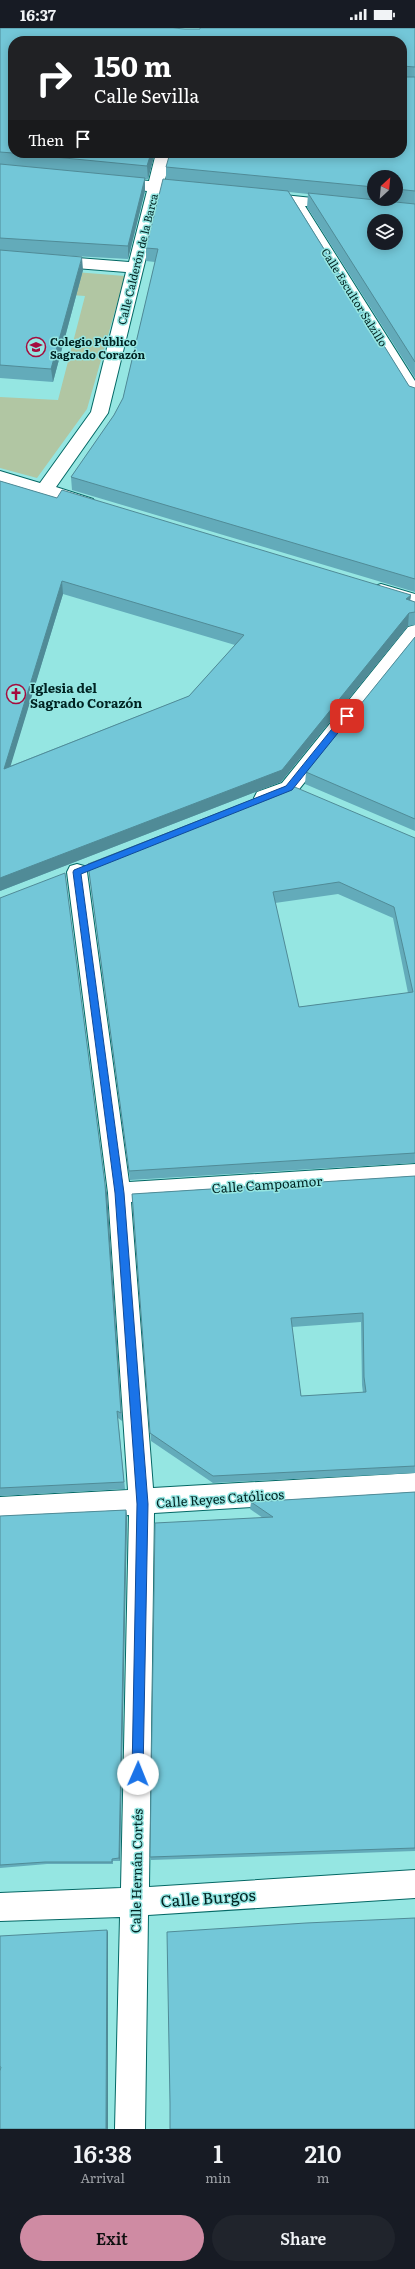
<!DOCTYPE html>
<meta charset="utf-8">
<style>
:root{--surface:#171b24;--page:#20242c;--text:#f1f3f6;--muted:#9ea1a6;--accent:#cf8ba3}
body{margin:0;font-family:Literata,serif;background:var(--page);color:var(--text);height:100vh;display:flex;flex-direction:column;font-size:15px;white-space:nowrap}
*{box-sizing:border-box;margin:0}
p{font-size:13px;color:var(--muted)}
.icon{flex:none;width:22px;height:22px;fill:none;stroke:currentColor;stroke-width:2;stroke-linecap:round;stroke-linejoin:round}
.map{position:relative;height:2101px;overflow:hidden}
.side{display:flex;flex-direction:column;background:var(--surface);flex:1}
.side>*{flex:none}
.top-card{position:absolute;left:8px;top:8px;width:399px;height:122px;border-radius:16px;box-shadow:0 2px 10px #0003;background:#202124;color:#fff;overflow:hidden}
.needle{width:26px;rotate:26deg}
.tools{position:absolute;left:367px;top:142px;display:grid;gap:8px}
.tools a{display:grid;place-items:center;width:36px;height:36px;border-radius:50%;background:var(--surface);box-shadow:0 2px 10px #0003;font-size:20px}
.pin{position:absolute;display:grid;place-items:center;width:34px;height:34px;color:#fff;margin:-17px;border-radius:8px;box-shadow:0 2px 6px #0006}
.me{position:absolute;width:44px;margin:-22px;rotate:1deg;stroke-linejoin:round;filter:drop-shadow(0 0 3px #0008)}
.turn{display:flex;align-items:center;gap:14px;height:84px;padding:0 20px;font-size:18px}
.turn .icon{width:52px;height:52px;stroke-width:2.5}
.turn b{display:block;font-size:28px;line-height:34px}
.then{display:flex;align-items:center;height:38px;padding:0 20px;background:#0003;gap:8px;font-size:15px}
.eta{display:flex;justify-content:space-evenly;align-items:center;height:68px;text-align:center}
.eta b{font-size:24px;font-weight:600;line-height:28px}
.button{display:flex;gap:8px;margin-top:auto;padding:8px 20px}
.button a{flex:1;height:46px;border-radius:24px;background:var(--accent);color:#111;font-size:16px;font-weight:600;line-height:46px;text-align:center}
.button a+a{background:var(--page);color:var(--text)}
.status{display:flex;justify-content:space-between;align-items:center;height:28px;padding:0 20px;background:var(--surface);direction:ltr}
.status svg{height:11px;fill:currentColor}
.map>svg:first-child{display:block}
.green{fill:#b1c6a3}
.lines{fill:none;stroke-linecap:round;stroke-linejoin:round}
.minor-casing{stroke:#046865;stroke-width:2}
.minor{fill:#fff;fill-rule:evenodd}
.wall{fill:#63abba;fill-rule:evenodd}
.shaded-wall{fill:#508b97}
.building{fill:#73c7d8;stroke:#508b97;fill-rule:evenodd}
.route{fill:#1a73e8;stroke:#114b97}
.labels{text-anchor:middle;dominant-baseline:central;stroke-width:3;stroke-linejoin:round;paint-order:stroke}
.far-street-label{font-size:11px;fill:#002322;stroke:#95e6e2}
.far-poi-label{font-size:11px;font-weight:bold;fill:#002322;stroke:#95e6e2;text-anchor:start}
.poi-label{font-size:13px;font-weight:bold;fill:#002322;stroke:#95e6e2;text-anchor:start}
.street-label{font-size:13px;fill:#002322;stroke:#95e6e2}
.near-street-label{font-size:16px;fill:#002322;stroke:#95e6e2}
</style>
<div class="status"><b>16:37</b><svg viewBox="0 0 49 12"><path d="M0 12V9h3v3zM5 12V6h3v6zM10 12V3h3v9zM15 12V0h3v12zM26 1h20v11H26zM47 4h2v5h-2z"/></svg></div>
<div class="map">
<svg width="415" height="2101" viewBox="0 0 415 2101">
<rect width="100%" height="100%" fill="#95e6e2"/>
<path class="green" d="M0 238 125 248 87 381 37 450 0 440V369L58 372 85 268 0 262Z"/>
<g class="lines">
<g class="minor-casing">
<path id="minor" d="M156 125H172L164 155 196 159 199 162 196 165 162 164 108 385 56 459 93 471 96 475 93 479 87 481 0 455V443L40 455 91 384 126 244 0 234V224L129 234 147 163 111 158 108 155 111 152 116 150 149 153Z
M265 165 341 173 344 176 341 179 305 178 415 353V372L409 370 289 177 260 173 257 170 260 167Z
M381 556 415 566V580L375 568 372 563 375 558Z
M415 597V617L296 765 264 778 257 776 254 770 257 764 282 755 408 599Z
M77 836 84 838 87 844 129 1154 415 1136V1156L131 1174 153 1460 415 1445V1469L154 1485 149 1859 415 1842V1870L148 1887 145 2101H115L120 1889 0 1893V1865L121 1860 129 1487 0 1495V1469L128 1462 108 1165 67 844 70 838Z"/>
</g>
<use href="#minor" class="minor"/>
</g>
<path class="wall" d="M0 0 185 1 415 0V350L307 179 308 166 289 164 409 358 415 360V564L72 462 71 449 114 387 123 370 155 234 146 233V220L166 151V139L402 125 13 13 155 125 148 151H145V163L128 231 56 227 83 242 53 354 0 350ZM374 149H396V171H374Z
M0 453 57 470 411 567 410 572 415 574V597L408 598 281 754 0 863ZM63 566 235 617 189 668 10 738Z
M415 609V803L305 756 306 744Z
M415 810V1135L130 1152 88 836ZM338 866 393 890 408 965 299 979 275 875Z
M0 870 107 1165 122 1393 118 1390 125 1461 0 1468Z
M415 1148V1445L213 1455 151 1413 132 1166ZM361 1294 362 1357 363 1365 301 1368 292 1299Z
M415 1464V1823L151 1832 150 1829 263 1490 250 1481 251 1474Z
M126 1482 127 1489 120 1833H113V1836H47L0 1840V1488Z"/>
<path class="shaded-wall" d="M151 125H155L148 151 147 138Z
M145 150V163L128 231V218Z
M82 229 83 242 53 354 51 341Z
M62 553 63 566 6 753 4 741Z
M411 567 409 580 406 571Z
M409 585 408 598 281 754 0 863V850Z
M105 1156 107 1165 122 1393 121 1385Z
M126 1482 127 1489 120 1833 119 1830Z
M107 1902 108 1904V2101H106Z"/>
<path class="building" d="M0 0H173L185 1H200V0H415V39L402 38V49H415V163L396 161V149H374V159L166 139 170 125H402V13H13V125L0 124Z
M13 125H151L147 138Z
M0 136 145 150 128 218 0 210Z
M163 151 288 163 409 358 415 360V551L71 449 114 387 123 370 158 221 146 220Z
M308 165 415 176V334ZM374 193H396V215H374Z
M0 222 82 229 51 341 0 337Z
M0 453 57 470 62 462 411 567 406 571 415 574V584L409 585 282 742 0 850ZM62 553 244 607 189 668 4 741Z
M415 609V791L306 744Z
M290 757 415 810V1125L129 1143 88 836ZM339 854 394 879 413 964 299 979 273 864Z
M65 845 105 1156 121 1385 117 1383 124 1454 0 1460V870Z
M415 1148V1438L213 1448 150 1405 132 1166ZM363 1285 364 1349 366 1364 301 1368 291 1290Z
M415 1464V1820L150 1829 155 1495 273 1489 251 1474Z
M126 1482 119 1830 112 1831V1834H45L0 1837V1488Z
M415 1890V2101H170V2075L167 1904 306 1895Z
M107 1902 106 2101H0V2043L1 2039H0V1908Z"/>
<path class="route" d="M347 685 351 688 350 690 292 762 81 846 124 1165 148 1476 143 1746 142 1750 138 1752 134 1750 132 1746 137 1476 115 1165 73 844 74 842 286 758 344 686Z"/>
<defs>
<g id="school-ring" transform="scale(1)"><circle r="9.5" fill="#95e6e2" stroke="#a50c3e" stroke-width="1.5"/><path d="M0-5L7-2L0 1L-7-2ZM-4 1L0 2.5L4 1V4Q0 6-4 4Z" fill="#a50c3e"/></g>
<g id="church-ring" transform="scale(1)"><circle r="9.5" fill="#95e6e2" stroke="#a50c3e" stroke-width="1.5"/><path d="M-1.2-6h2.4v3.5h3.3v2.4h-3.3V6h-2.4V-.1h-3.3v-2.4h3.3Z" fill="#a50c3e"/></g>
</defs>
<g fill-rule="evenodd">
<use href="#school-ring" x="36" y="319"/>
<use href="#church-ring" x="16" y="666"/>
</g>
<g class="labels">
<g class="far-street-label">
<text transform="translate(137 231) rotate(-76)">Calle Calderón de la Barca</text>
<text transform="translate(355 269) rotate(58)">Calle Escultor Salzillo</text>
</g>
<g class="far-poi-label">
<text x="50" y="313">Colegio Público<tspan x="50" dy="13">Sagrado Corazón</tspan></text>
</g>
<g class="poi-label">
<text x="30" y="659">Iglesia del<tspan x="30" dy="15">Sagrado Corazón</tspan></text>
</g>
<g class="street-label">
<text transform="translate(267 1156) rotate(-4)">Calle Campoamor</text>
<text transform="translate(220 1470) rotate(-4)">Calle Reyes Católicos</text>
<text transform="translate(136 1843) rotate(-89)">Calle Hernán Cortés</text>
</g>
<g class="near-street-label">
<text transform="translate(208 1869) rotate(-4)">Calle Burgos</text>
</g>
</g>
</svg>
<div class="tools">
<a><svg class="needle" viewBox="-14 -14 28 28"><path d="M0-13l5 13h-10z" fill="#e53935"/><path d="M0 13l5-13h-10z" fill="#9ea1a6"/></svg></a>
<a><svg class="icon" aria-label="layers" viewBox="0 0 24 24"><path d="M12 4l9 5-9 5-9-5zM3 14l9 5 9-5"/></svg></a>
</div>
<div class="pin" style="left:347px;top:688px;background:#d93025"><svg class="icon" aria-label="arrive" viewBox="0 0 24 24"><path d="M6 21V4h12l-3 4 3 4H6"/></svg></div>
<svg class="me" style="left:138px;top:1746px" viewBox="-20 -20 40 40"><circle r="19" fill="#fff"/><path d="M0-13L10 11 0 6-10 11z" fill="#1a73e8"/></svg>
<div class="top-card">
<div class="turn"><svg class="icon" aria-label="right" viewBox="0 0 24 24"><path d="M7 20v-9h11M14 6l5 5-5 5"/></svg><div><b>150 m</b>Calle Sevilla</div></div>
<div class="then">Then<svg class="icon" aria-label="arrive" viewBox="0 0 24 24"><path d="M6 21V4h12l-3 4 3 4H6"/></svg></div>
</div>
</div>
<section class="side">
<div class="eta">
<div><b>16:38</b><p>Arrival</p></div>
<div><b>1</b><p>min</p></div>
<div><b>210</b><p>m</p></div>
</div>
<div class="button"><a>Exit</a><a>Share</a></div>
</section>
